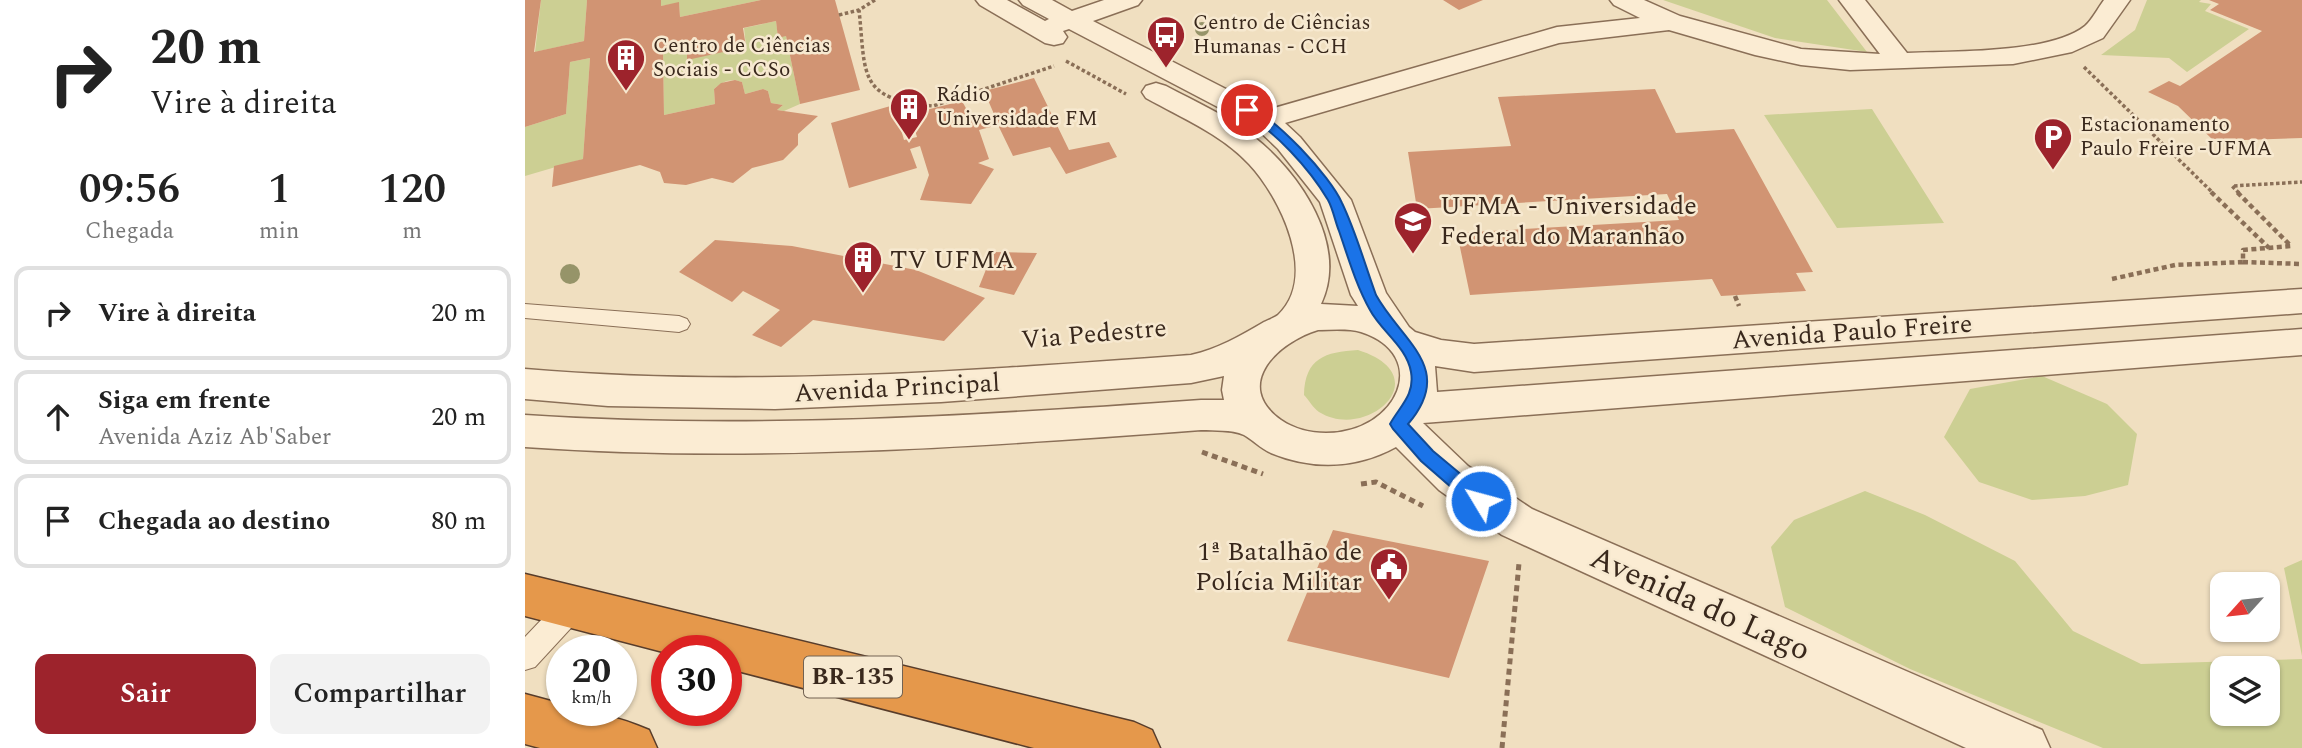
<!DOCTYPE html>
<html lang="pt">
<meta charset="utf-8">
<style>
:root{--surface:#fff;--page:#f2f2f2;--text:#222;--muted:#767676;--line:#e0e0e0;--accent:#9d232c}
body{margin:0;font-family:Spectral,serif;background:var(--page);color:var(--text);height:100vh;display:flex;flex-direction:column;font-size:26px;white-space:nowrap}
*{box-sizing:border-box;margin:0}
p{font-size:23px;color:var(--muted)}
.icon{flex:none;width:38px;height:38px;fill:none;stroke:currentColor;stroke-width:2;stroke-linecap:round;stroke-linejoin:round}
.map{position:relative;flex:1;overflow:hidden}
.panel{display:flex;flex-direction:column;background:var(--surface);width:525px}
.panel>*{flex:none}
.guide{background:#fff;color:var(--text);overflow:hidden}
.needle{width:46px;rotate:243deg}
.controls{position:absolute;left:1685px;top:572px;display:grid;gap:14px}
.controls a{display:grid;place-items:center;width:70px;height:70px;border-radius:14px;background:var(--surface);box-shadow:0 2px 5px #0004;font-size:35px}
.speed{position:absolute;left:21px;top:635px;display:flex;gap:14px;font-size:35px;font-weight:700;text-align:center}
.speed>*{display:grid;place-content:center;width:91px;height:91px;border-radius:50%;background:var(--surface);box-shadow:0 2px 5px #0004;line-height:1}
.speed small{font-size:18px;font-weight:400}
.speed .limit{border:10px solid #d22;background:#fff;color:#111}
.pin{position:absolute;display:grid;place-items:center;width:60px;height:60px;color:#fff;margin:-30px;border:4px solid #fff;border-radius:50%;box-shadow:0 2px 7px #0007}
.me{position:absolute;width:77px;margin:-38px;rotate:307deg;stroke-linejoin:round;filter:drop-shadow(0 0 5px #0008)}
.turn{display:flex;align-items:center;gap:24px;height:147px;padding:0 35px;font-size:32px}
.turn .icon{width:91px;height:91px;stroke-width:2.5}
.turn b{display:block;font-size:49px;line-height:60px}
.eta{display:flex;justify-content:space-evenly;align-items:center;height:119px;text-align:center}
.eta b{font-size:42px;font-weight:600;line-height:49px}
.primary-button{display:flex;gap:14px;margin-top:auto;padding:14px 35px}
.primary-button a{flex:1;height:80px;border-radius:14px;background:var(--accent);color:#fff;font-size:28px;font-weight:600;line-height:80px;text-align:center}
.primary-button a+a{background:var(--page);color:var(--text)}
ul{padding:0;list-style:none}
li{display:flex;align-items:center;gap:21px;height:94px;margin:0 14px 10px;padding:0 21px;border:4px solid var(--line);border-radius:14px}
li div{flex:1}
li b{display:block;font-size:26px}
li em{font-style:normal}
main{display:flex;flex:1;min-height:0}
.map>svg:first-child{display:block}
.green{fill:#cccf93;fill-rule:evenodd}
.building{fill:#d19473}
.lines{fill:none;stroke-linecap:round;stroke-linejoin:round}
.lane-casing{stroke:#8a6f57;stroke-width:2}
.street-casing{stroke:#8a6f57;stroke-width:3}
.highway-casing{stroke:#583d2b;stroke-width:3}
.path-far2{stroke:#8a6f57;stroke-width:3.5;stroke-dasharray:3.5 2.5;stroke-linecap:butt}
.path-far1{stroke:#8a6f57;stroke-width:4.5;stroke-dasharray:5 3.5;stroke-linecap:butt}
.path{stroke:#8a6f57;stroke-width:5;stroke-dasharray:6 4.5;stroke-linecap:butt}
.lane{fill:#fbecd3;fill-rule:evenodd}
.street{fill:#fbecd3;fill-rule:evenodd}
.highway{fill:#e5984b;fill-rule:evenodd}
.tree{fill:#969469}
.route{fill:#1a73e8;stroke:#114b97;stroke-width:2}
.labels{text-anchor:middle;dominant-baseline:central;stroke-width:5;stroke-linejoin:round;paint-order:stroke}
.far-poi-label{font-size:21px;fill:#39281c;stroke:#f7e9d0;text-anchor:start}
.shield{fill:#f7e9d0;stroke:#726252;stroke-width:2}
.shield-label{font-size:24px;font-weight:bold;fill:#39281c}
.poi-label{font-size:26px;fill:#39281c;stroke:#f7e9d0;text-anchor:start}
.street-label{font-size:26px;fill:#39281c;stroke:#f7e9d0}
.near-street-label{font-size:32px;fill:#39281c;stroke:#f7e9d0}
</style>
<main>
<section class="panel">
<div class="guide">
<div class="turn"><svg class="icon" aria-label="right" viewBox="0 0 24 24"><path d="M7 20v-9h11M14 6l5 5-5 5"/></svg><div><b>20 m</b>Vire à direita</div></div>
</div>
<div class="eta">
<div><b>09:56</b><p>Chegada</p></div>
<div><b>1</b><p>min</p></div>
<div><b>120</b><p>m</p></div>
</div>
<ul>
<li><svg class="icon" aria-label="right" viewBox="0 0 24 24"><path d="M7 20v-9h11M14 6l5 5-5 5"/></svg><div><b>Vire à direita</b></div><em>20 m</em></li>
<li><svg class="icon" aria-label="ahead" viewBox="0 0 24 24"><path d="M12 20V5M6 11l6-6 6 6"/></svg><div><b>Siga em frente</b><p>Avenida Aziz Ab'Saber</p></div><em>20 m</em></li>
<li><svg class="icon" aria-label="arrive" viewBox="0 0 24 24"><path d="M6 21V4h12l-3 4 3 4H6"/></svg><div><b>Chegada ao destino</b></div><em>80 m</em></li>
</ul>
<div class="primary-button"><a>Sair</a><a>Compartilhar</a></div>
</section>
<div class="map">
<svg width="1777" height="748" viewBox="0 0 1777 748">
<rect width="100%" height="100%" fill="#f0dfc0"/>
<path class="green" d="M16 0H62L59 41 10 52Z
M136 0H236L155 17 154 3 136 6Z
M1138 0H1302L1342 52 1250 38Z
M1622 0H1676L1674 2 1686 4 1680 11 1724 29 1662 72 1644 58 1576 55 1610 30Z
M251 21 253 37 261 36 275 104 259 111 252 110 258 105 246 103 243 91 238 89 220 94 217 82C206 78 198 81 189 89L190 104 139 115 138 52 162 46H221L219 28Z
M65 58 58 159 0 176V127L41 114 45 62Z
M1347 109 1419 223 1312 228 1239 115Z
M833 350C915 376 842 442 794 412 788 408 784 400 779 395 780 358 800 352 833 350Z
M1517 376 1582 404 1612 434 1603 485 1560 496 1507 500 1454 482 1419 437 1445 389Z
M1340 491 1400 515 1490 561 1548 631 1616 664 1777 659V748H1578L1385 669 1260 607 1246 547 1269 520ZM1698 668H1743V714H1698Z
M1777 560V656L1759 568Z"/>
<path class="building" d="M0 0H16L9 52 59 41 62 0H136V6L154 2 155 17 236 0H310L335 90 275 104 261 36 253 38 251 21 218 28 221 47 162 60V46L138 52 139 115 190 104 189 89 196 83 210 80 217 82 220 94 238 89 243 91 246 103 258 105 252 110 293 116 273 134V145L258 160 227 168 208 183 187 178 161 185 139 183 135 172 115 165 27 187 29 166 58 159 65 58 45 62 41 114 0 127Z
M918 0H958L934 10Z
M1684 0H1777V138L1689 141 1653 106 1623 92 1644 81 1655 86 1737 31 1685 10 1694 4Z
M509 78 544 150 584 142 592 157 541 174 525 147 488 156 473 125 454 130 464 159 453 163 469 169 446 204 395 200 404 175 395 146 385 149 392 168 324 188 306 123 369 105 379 140 392 137 385 114 437 101 448 121 469 114 459 91Z
M1130 89 1151 133 1209 129 1288 272 1271 273 1281 291 1196 296 1187 279 945 295 932 233 1154 220 1142 194 892 209 883 152 986 146 973 97Z
M190 240 267 246 391 270 460 298 419 341 288 320 256 347 227 335 255 310 218 291 207 302 154 272Z
M468 252 512 253 489 295 454 287Z
M808 530 964 561 924 678 762 641Z"/>
<g class="lines">
<g class="lane-casing">
<path id="lane" d="M0 304 154 316 162 319 165 324 162 329 154 332 0 318Z
M47 595 57 598 61 607 57 616 10 667 0 670V637L37 598Z"/>
</g>
<g class="street-casing">
<path id="street" d="M451 0H482L520 21 524 19 498 5 494 0H527L547 11 579 0H617L613 5 568 21 742 110 1032 27 1115 18 1089 5 1085 0H1119L1155 16 1276 49 1355 54 1314 0H1340L1382 53C1426 51 1525 54 1560 26 1567 20 1573 8 1579 0H1605L1578 38 1547 52 1488 64 1325 70 1276 65 1230 55 1144 30 1034 43 760 123 775 137 826 200 861 293 884 327 890 332 916 340 949 344 1777 289V313L949 372 910 366 912 392 1777 329V355L898 423 943 466 1007 509 1517 730 1525 748H1441L977 535 914 490 871 447C831 469 787 470 746 453 735 448 728 440 719 435 706 429 689 431 676 430 450 447 226 463 0 447V415C226 430 450 416 676 400H699L697 390 699 376 666 383 416 402 250 409 83 406 0 399V369C224 388 443 371 666 355 693 349 715 336 739 322 743 320 749 318 753 315 794 276 755 197 724 164 696 134 657 118 621 98L617 92 621 86 631 83 641 86C671 102 703 116 729 137 775 173 824 245 796 304L833 306 826 295 795 202 753 149 729 126 544 29 538 31 542 37 538 43 529 45 520 43 455 5ZM793 330C807 330 822 328 836 332 907 355 873 433 801 433 786 433 769 429 756 420 707 385 753 342 793 330Z"/>
</g>
<g class="highway-casing">
<path id="highway" d="M0 574 609 722 627 730 635 748H509L201 668V651L142 653 0 616Z
M0 694 37 704V710C68 710 96 718 124 730L132 748H15L0 744Z"/>
</g>
<path class="path-far2" d="M350 0 334 10C341 75 332 99 408 106L529 66
M314 15 334 10
M541 61 601 94
M1559 67 1688 193
M1714 193 1707 186 1777 182"/>
<path class="path-far1" d="M1686 192 1744 248
M1718 262 1777 264
M1587 279 1650 265 1718 262V250L1766 246 1712 192
M1210 296 1214 306"/>
<path class="path" d="M677 452 738 474
M836 484 851 482 898 506
M977 748 994 563"/>
<use href="#lane" class="lane"/>
<use href="#street" class="street"/>
<use href="#highway" class="highway"/>
</g>
<g class="tree">
<circle cx="677" cy="29" r="7"/>
<circle cx="45" cy="274" r="10"/>
</g>
<path class="route" d="M722 107C749 115 806 177 817 203 831 232 840 265 851 295 877 342 931 368 883 424L908 451 962 496 964 501 962 507 956 509 949 507 896 461 868 429 865 424C875 406 890 395 886 372 882 347 856 331 845 310 831 285 823 257 814 231 810 221 808 209 803 200 784 168 750 131 718 113L716 110Z"/>
<defs>
<g id="bus-pin" transform="scale(2.0125)"><path d="M0 17L-7.5 6A9.5 9.5 0 1 1 7.5 6Z" fill="#9d232c" stroke="#f7e9d0"/><path d="M-5-6H5V4H4V6H2V4H-2V6H-4V4H-5ZM-3.5-4V0h7V-4ZM-3.5 1.2v1.5H-2V1.2ZM2 1.2v1.5H3.5V1.2Z" fill="#fff"/></g>
<g id="building-pin" transform="scale(2.0125)"><path d="M0 17L-7.5 6A9.5 9.5 0 1 1 7.5 6Z" fill="#9d232c" stroke="#f7e9d0"/><path d="M-4-6H4V6H1V3H-1V6H-4ZM-2.5-4.3h1.7v1.8h-1.7ZM.8-4.3h1.7v1.8H.8ZM-2.5-1h1.7V.8h-1.7ZM.8-1h1.7V.8H.8Z" fill="#fff"/></g>
<g id="parking-pin" transform="scale(2.0125)"><path d="M0 17L-7.5 6A9.5 9.5 0 1 1 7.5 6Z" fill="#9d232c" stroke="#f7e9d0"/><path d="M-3.5-5.5H1a3.5 3.5 0 0 1 0 7H-1V5.5H-3.5ZM-1-3.4V-.6H.8a1.4 1.4 0 0 0 0-2.8Z" fill="#fff"/></g>
<g id="university-pin" transform="scale(2.0125)"><path d="M0 17L-7.5 6A9.5 9.5 0 1 1 7.5 6Z" fill="#9d232c" stroke="#f7e9d0"/><path d="M0-5L7-2L0 1L-7-2ZM-4 1L0 2.5L4 1V4Q0 6-4 4Z" fill="#fff"/></g>
<g id="civic-pin" transform="scale(2.0125)"><path d="M0 17L-7.5 6A9.5 9.5 0 1 1 7.5 6Z" fill="#9d232c" stroke="#f7e9d0"/><path d="M-.6-6.5H3V-4.5H.6V-3L4-1V1h2V6H-6V1h2V-1L-.6-3ZM-1.2 2.5V6h2.4V2.5Z" fill="#fff"/></g>
</defs>
<g fill-rule="evenodd">
<use href="#bus-pin" x="641" y="35"/>
<use href="#building-pin" x="101" y="58"/>
<use href="#building-pin" x="384" y="107"/>
<use href="#parking-pin" x="1528" y="137"/>
<use href="#university-pin" x="888" y="221"/>
<use href="#building-pin" x="338" y="260"/>
<use href="#civic-pin" x="864" y="567"/>
</g>
<g class="labels">
<g class="far-poi-label">
<text x="668" y="23">Centro de Ciências<tspan x="668" dy="24">Humanas - CCH</tspan></text>
<text x="128" y="46">Centro de Ciências<tspan x="128" dy="24">Sociais - CCSo</tspan></text>
<text x="411" y="95">Rádio<tspan x="411" dy="24">Universidade FM</tspan></text>
<text x="1555" y="125">Estacionamento<tspan x="1555" dy="24">Paulo Freire -UFMA</tspan></text>
</g>
<rect class="shield" x="279" y="656.5" width="98" height="41" rx="5"/>
<g class="shield-label">
<text x="328" y="677">BR-135</text>
</g>
<g class="poi-label">
<text x="915" y="206">UFMA - Universidade<tspan x="915" dy="30">Federal do Maranhão</tspan></text>
<text x="365" y="260">TV UFMA</text>
<text x="837" y="552" text-anchor="end">1ª Batalhão de<tspan x="837" dy="30">Polícia Militar</tspan></text>
</g>
<g class="street-label">
<text transform="translate(1327 332) rotate(-4)">Avenida Paulo Freire</text>
<text transform="translate(569 334) rotate(-5)">Via Pedestre</text>
<text transform="translate(372 388) rotate(-3)">Avenida Principal</text>
</g>
<g class="near-street-label">
<text transform="translate(1175 604) rotate(24)">Avenida do Lago</text>
</g>
</g>
</svg>
<div class="controls">
<a><svg class="needle" viewBox="-14 -14 28 28"><path d="M0-13l5 13h-10z" fill="#e53935"/><path d="M0 13l5-13h-10z" fill="#767676"/></svg></a>
<a><svg class="icon" aria-label="layers" viewBox="0 0 24 24"><path d="M12 4l9 5-9 5-9-5zM3 14l9 5 9-5"/></svg></a>
</div>
<div class="speed"><div>20<small>km/h</small></div><div class="limit">30</div></div>
<div class="pin" style="left:722px;top:110px;background:#d93025"><svg class="icon" aria-label="arrive" viewBox="0 0 24 24"><path d="M6 21V4h12l-3 4 3 4H6"/></svg></div>
<svg class="me" style="left:956px;top:501px" viewBox="-20 -20 40 40"><circle r="17" fill="#1a73e8" stroke="#fff" stroke-width="3"/><path d="M0-11L8 9 0 5-8 9z" fill="#fff"/></svg>
</div>
</main>
